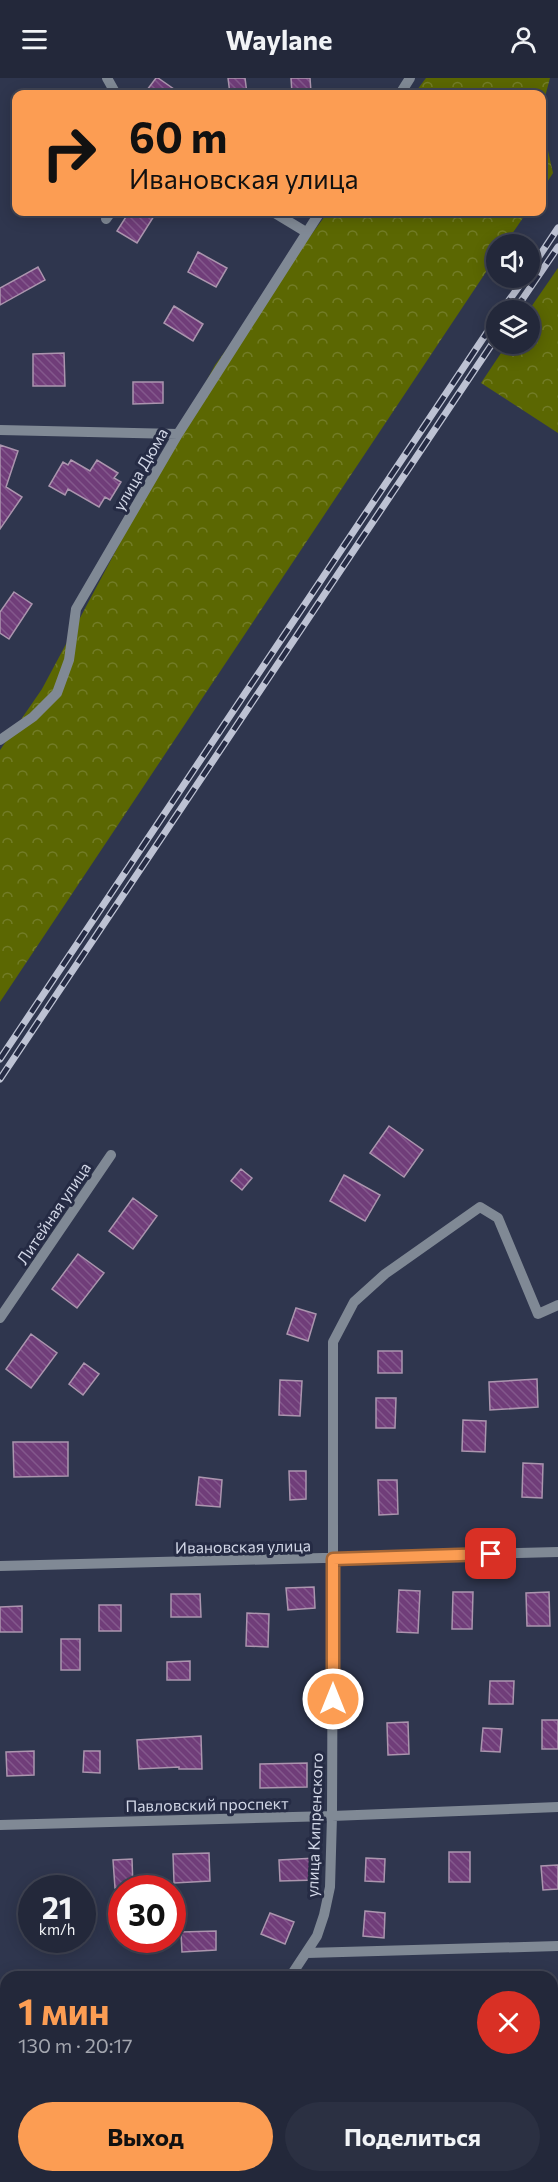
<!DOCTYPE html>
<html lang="ru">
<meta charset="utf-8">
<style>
:root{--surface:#23283a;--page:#2b3042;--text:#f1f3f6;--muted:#a3a6af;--line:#404454;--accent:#fc9d53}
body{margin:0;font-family:Commissioner,sans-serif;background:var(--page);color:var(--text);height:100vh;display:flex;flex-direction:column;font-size:22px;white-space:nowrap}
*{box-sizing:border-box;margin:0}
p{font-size:20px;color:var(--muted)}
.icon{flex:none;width:33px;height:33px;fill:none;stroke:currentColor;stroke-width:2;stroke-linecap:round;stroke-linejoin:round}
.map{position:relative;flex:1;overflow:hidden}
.side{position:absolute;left:0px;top:1893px;width:558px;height:212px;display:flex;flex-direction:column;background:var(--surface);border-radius:18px 18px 0 0;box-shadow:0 3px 15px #0003,0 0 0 2px var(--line)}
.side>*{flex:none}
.guide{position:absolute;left:12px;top:12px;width:534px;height:126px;border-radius:12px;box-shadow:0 3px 15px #0003,0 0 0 2px var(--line);background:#fc9d53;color:#111;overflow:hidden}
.tools{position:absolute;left:486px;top:156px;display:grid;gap:12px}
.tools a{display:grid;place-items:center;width:54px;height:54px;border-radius:50%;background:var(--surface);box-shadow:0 3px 15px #0003,0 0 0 2px var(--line);font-size:30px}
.speed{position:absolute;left:18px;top:1797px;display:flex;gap:12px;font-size:30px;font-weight:700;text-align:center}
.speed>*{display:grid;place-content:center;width:78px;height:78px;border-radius:50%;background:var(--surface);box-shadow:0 3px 15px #0003,0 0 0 2px var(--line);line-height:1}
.speed small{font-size:15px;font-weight:400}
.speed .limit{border:9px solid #d22;background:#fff;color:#111}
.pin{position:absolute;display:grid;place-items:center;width:51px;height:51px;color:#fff;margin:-26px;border-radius:12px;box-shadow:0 3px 9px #0006}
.me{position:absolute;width:66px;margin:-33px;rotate:0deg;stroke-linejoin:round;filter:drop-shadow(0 0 4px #0008)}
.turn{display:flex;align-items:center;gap:21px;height:126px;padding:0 18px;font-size:27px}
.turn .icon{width:78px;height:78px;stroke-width:2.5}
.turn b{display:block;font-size:42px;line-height:51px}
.round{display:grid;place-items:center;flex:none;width:63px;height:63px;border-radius:32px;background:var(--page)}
.overview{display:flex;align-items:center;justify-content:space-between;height:102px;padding:0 18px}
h1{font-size:36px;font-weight:700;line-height:45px;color:var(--accent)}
.primary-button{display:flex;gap:12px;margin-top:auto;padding:12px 18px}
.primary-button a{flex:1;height:69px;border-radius:36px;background:var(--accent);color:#111;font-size:24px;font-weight:700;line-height:69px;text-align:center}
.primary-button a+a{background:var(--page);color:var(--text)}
header{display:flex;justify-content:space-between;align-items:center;height:78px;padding:0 18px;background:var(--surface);font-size:27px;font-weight:700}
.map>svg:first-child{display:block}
.forest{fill:url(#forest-crowns)}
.building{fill:url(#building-back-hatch);stroke:#ab95ae;stroke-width:1.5}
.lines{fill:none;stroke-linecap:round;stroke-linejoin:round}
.minor{stroke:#808995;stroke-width:10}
.rail-casing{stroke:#bdc2d3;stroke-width:7}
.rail{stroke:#252b44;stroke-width:4.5;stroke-dasharray:14;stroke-linecap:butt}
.route-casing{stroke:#a46636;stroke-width:15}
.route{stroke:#fc9d53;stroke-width:10}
.labels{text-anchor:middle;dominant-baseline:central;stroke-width:6;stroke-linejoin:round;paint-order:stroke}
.street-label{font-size:16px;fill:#d1d6e6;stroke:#252b44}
</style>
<header><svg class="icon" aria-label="menu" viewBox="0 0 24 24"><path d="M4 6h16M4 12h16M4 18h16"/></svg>Waylane<svg class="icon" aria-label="person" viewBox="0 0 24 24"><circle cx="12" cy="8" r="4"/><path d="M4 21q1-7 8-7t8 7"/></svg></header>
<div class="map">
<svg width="558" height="2104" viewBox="0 0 558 2104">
<defs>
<pattern id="forest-crowns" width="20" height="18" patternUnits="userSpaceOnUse" patternTransform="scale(1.5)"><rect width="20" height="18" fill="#5b6702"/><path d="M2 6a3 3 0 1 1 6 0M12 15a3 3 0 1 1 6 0" fill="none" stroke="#727c27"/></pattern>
<pattern id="building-back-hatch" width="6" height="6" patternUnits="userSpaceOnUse" patternTransform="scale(1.5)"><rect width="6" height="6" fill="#703d79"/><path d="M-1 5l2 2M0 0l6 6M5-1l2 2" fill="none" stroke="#83588c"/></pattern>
</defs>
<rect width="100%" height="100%" fill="#2f364e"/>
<path class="forest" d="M426 0H550L542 30V16H414Z
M542 46 553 95 542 112Z
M328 134H527L505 166H496V179L0 924V672L42 611 215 287Z
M558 190V355L481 305 507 266H530L529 232Z"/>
<path class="building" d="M156 0H158L181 16H144Z
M228 0H245L247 16H230Z
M291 0H310L311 14 292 15Z
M129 134H147L154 138 137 165 117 153Z
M198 174 227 190 216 209 188 194Z
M38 189 45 202 0 227V210Z
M174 228 203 246 193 263 164 245Z
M64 275 65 308H33V276Z
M133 304H163V325L133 326Z
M0 367 18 373 6 409 22 419 0 451Z
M71 382 90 393 97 382 118 395 114 400 121 404 110 422 105 419 99 429 68 411 65 417 49 408 63 384 68 387Z
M14 514 32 526 9 561 0 555V534Z
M389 1048 423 1072 404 1099 370 1075Z
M241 1091 252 1100 242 1112 231 1103Z
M344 1097 380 1117 365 1143 330 1123Z
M133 1120 157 1138 133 1171 109 1153Z
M78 1176 104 1195 77 1230 52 1211Z
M296 1230 316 1236 308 1263 287 1256Z
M31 1256 57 1275 31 1310 6 1291Z
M378 1273H402V1295H378Z
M84 1285 99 1296 83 1317 69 1306Z
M537 1301 538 1329 490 1332 489 1304Z
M280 1302 302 1303 300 1338 279 1337Z
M376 1320H396L395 1350H376Z
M463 1342 486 1343 485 1374 462 1373Z
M13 1364H68V1398L14 1399Z
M523 1385 543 1386 542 1420 522 1419Z
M289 1393H306V1421L290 1422Z
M199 1399 222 1402 220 1429 196 1427Z
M378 1402H397L398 1436 379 1437Z
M314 1509 315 1530 288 1532 286 1510Z
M399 1512 420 1513 418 1555 397 1554Z
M453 1514H473L472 1551H452Z
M549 1514 550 1548H527L526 1515Z
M171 1516H200L201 1539H171Z
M99 1527H121V1553H99Z
M22 1528V1554H0V1529Z
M247 1535 269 1536 268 1569 246 1568Z
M61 1561H80V1592H61Z
M190 1583V1602H167V1584Z
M490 1603H514L513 1626H489Z
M542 1642H558V1671H542Z
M408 1644 409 1676 388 1677 387 1645Z
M483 1650 502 1651 500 1674 481 1673Z
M201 1658 202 1691H179V1689L139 1691 137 1662Z
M34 1673V1697L7 1698 6 1674Z
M84 1673H100V1695L83 1694Z
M307 1685V1709L260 1710V1686Z
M449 1774H470V1804H449Z
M209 1775 210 1803 174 1805 173 1776Z
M315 1780 316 1802 280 1803 279 1782Z
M366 1780 385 1781 384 1804 365 1803Z
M132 1781 133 1810H115L113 1782Z
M558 1787V1811L543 1812 541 1788Z
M365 1833 385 1835 384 1860 363 1858Z
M270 1835 294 1844 285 1866 261 1856Z
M216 1853V1872L182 1874 181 1854Z"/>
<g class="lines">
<path class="minor" d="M107 0 116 16
M400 16 410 0
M273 134 306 154
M106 141 111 134
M0 352 178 356
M0 662 33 639 57 615 69 582 76 531 178 356 320 134
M0 1240 111 1077
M0 1488 558 1474
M0 1747 332 1738 558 1729
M307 1875 558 1868
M290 1899 317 1858 324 1837 330 1809 332 1738 333 1481V1264L354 1224 385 1196 480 1129 498 1140 538 1236 558 1227
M552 2076 558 2073
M153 2104 156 2098
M516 2104 521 2098"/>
<g class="rail-casing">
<path id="rail" d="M530 192 558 150
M502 232 525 200
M515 232 558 169
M0 981 496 241
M0 1001 496 260"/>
</g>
<use href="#rail" class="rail"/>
</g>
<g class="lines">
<g class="route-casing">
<path id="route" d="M333 1621V1481L491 1476"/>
</g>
<use href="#route" class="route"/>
</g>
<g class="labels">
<g class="street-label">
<text transform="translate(140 391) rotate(-60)">улица Дюма</text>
<text transform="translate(53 1135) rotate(-56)">Литейная улица</text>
<text transform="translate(243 1468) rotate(-1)">Ивановская улица</text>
<text transform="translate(207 1726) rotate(-1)">Павловский проспект</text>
<text transform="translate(314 1747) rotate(-88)">улица Кипренского</text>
</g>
</g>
</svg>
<div class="tools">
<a><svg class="icon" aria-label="sound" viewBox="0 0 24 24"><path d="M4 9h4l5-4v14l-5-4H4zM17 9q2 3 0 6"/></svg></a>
<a><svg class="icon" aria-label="layers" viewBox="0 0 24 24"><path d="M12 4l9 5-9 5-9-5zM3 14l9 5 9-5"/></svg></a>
</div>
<div class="speed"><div>21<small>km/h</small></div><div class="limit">30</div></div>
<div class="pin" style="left:491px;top:1476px;background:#d93025"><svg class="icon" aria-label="arrive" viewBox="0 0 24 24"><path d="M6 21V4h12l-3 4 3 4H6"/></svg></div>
<svg class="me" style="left:333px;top:1621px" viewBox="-20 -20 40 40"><circle r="17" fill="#fc9d53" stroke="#fff" stroke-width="3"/><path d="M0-11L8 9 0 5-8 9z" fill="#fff"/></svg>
<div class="guide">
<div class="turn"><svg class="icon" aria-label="right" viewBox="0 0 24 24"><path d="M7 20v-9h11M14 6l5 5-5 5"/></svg><div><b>60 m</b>Ивановская улица</div></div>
</div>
<section class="side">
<div class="overview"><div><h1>1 мин</h1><p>130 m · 20:17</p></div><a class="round" style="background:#d93025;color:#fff"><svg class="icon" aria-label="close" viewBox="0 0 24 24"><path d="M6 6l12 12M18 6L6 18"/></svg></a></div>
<div class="primary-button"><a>Выход</a><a>Поделиться</a></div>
</section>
</div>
